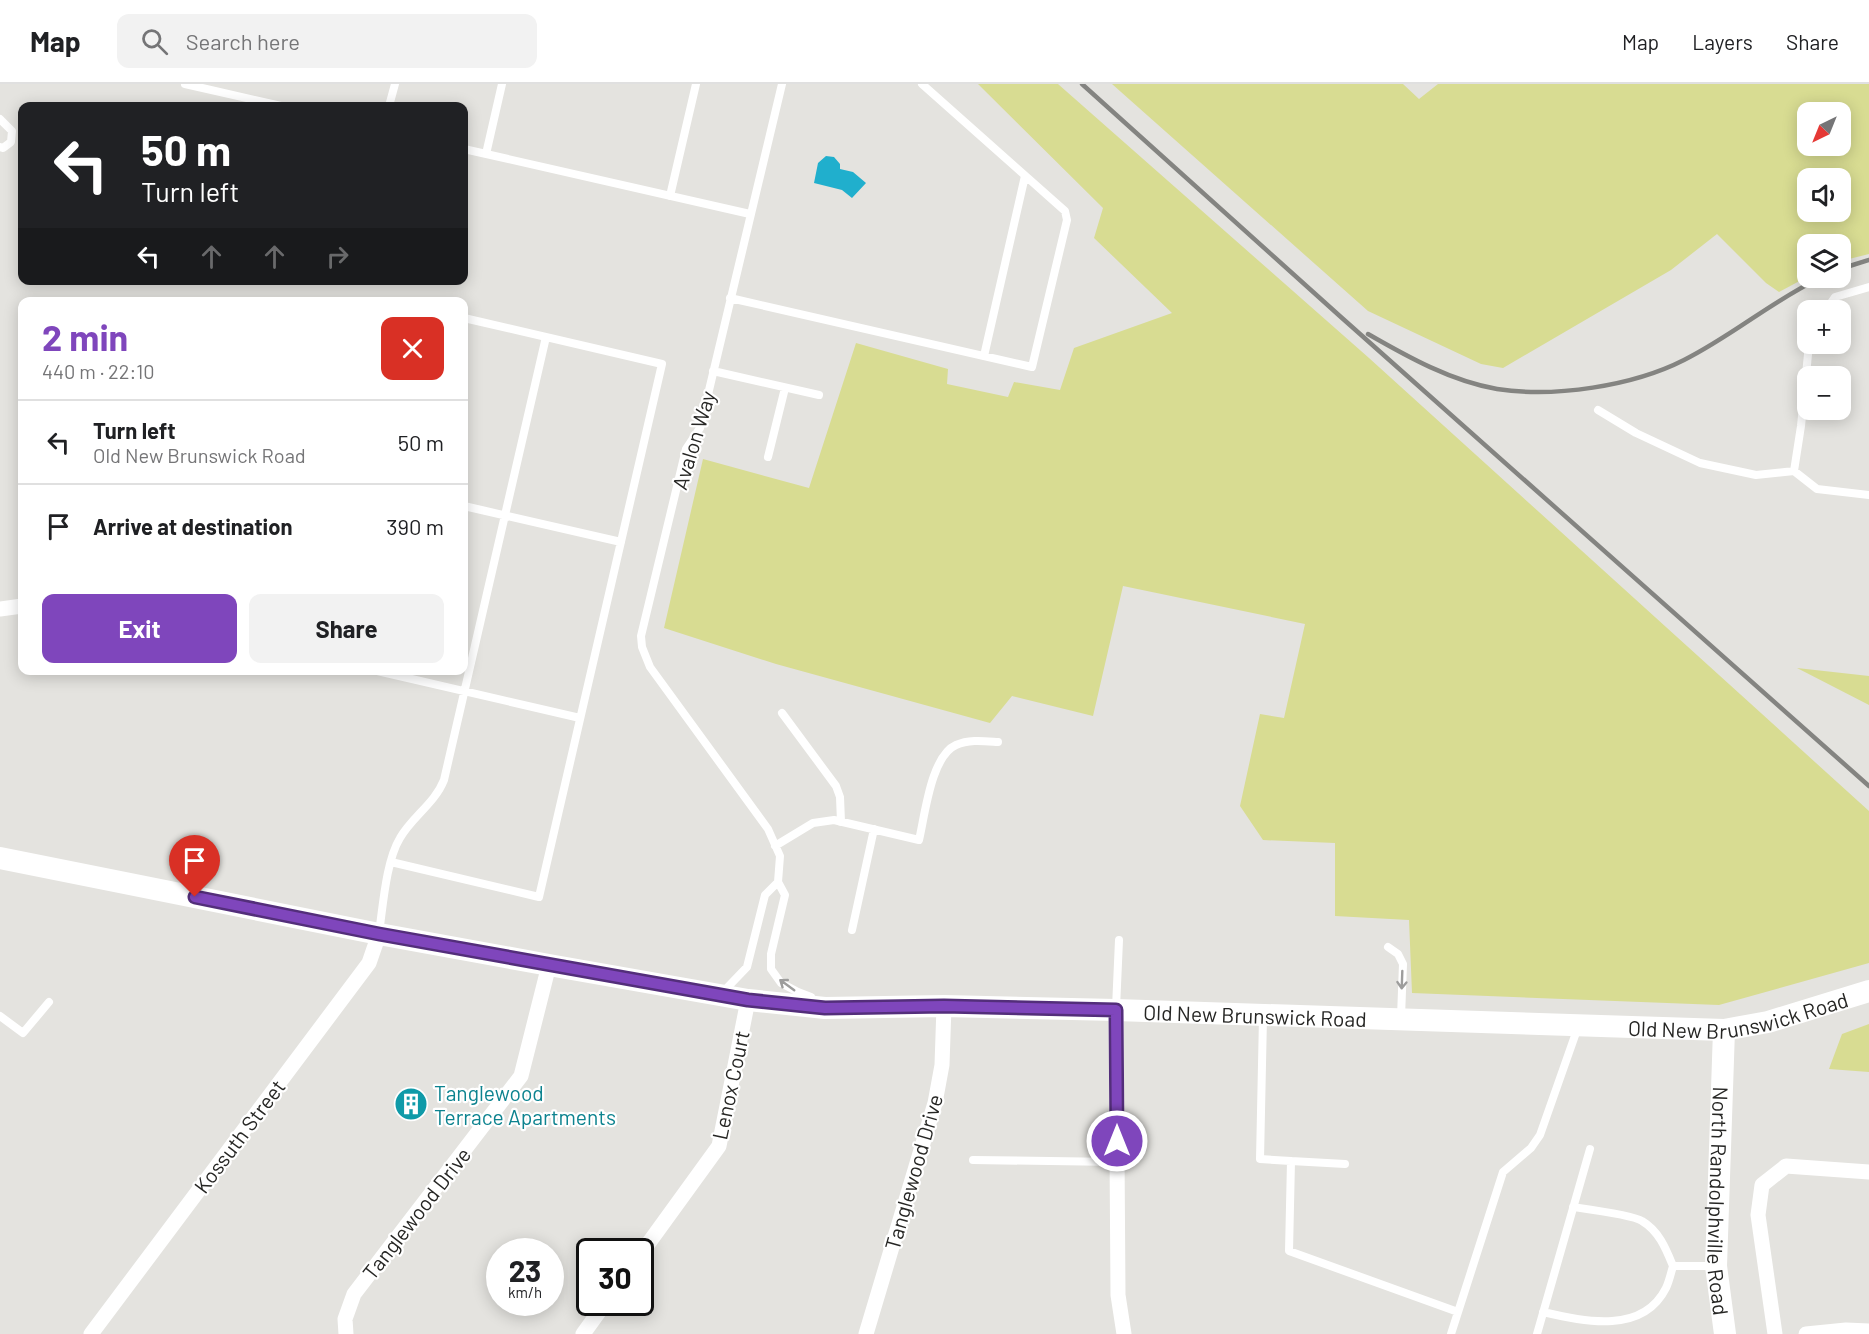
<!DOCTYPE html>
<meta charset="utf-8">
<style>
:root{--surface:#fff;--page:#f2f2f2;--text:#202124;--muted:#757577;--line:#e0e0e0;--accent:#7f46bc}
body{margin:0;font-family:Barlow,sans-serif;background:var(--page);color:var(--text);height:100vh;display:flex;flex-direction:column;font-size:22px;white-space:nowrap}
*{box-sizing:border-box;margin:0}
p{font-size:20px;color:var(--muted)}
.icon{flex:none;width:33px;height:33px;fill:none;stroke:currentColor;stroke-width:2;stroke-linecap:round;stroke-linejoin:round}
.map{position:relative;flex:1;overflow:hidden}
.panel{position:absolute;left:18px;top:213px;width:450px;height:378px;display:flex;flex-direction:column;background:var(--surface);border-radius:12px;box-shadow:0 3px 15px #0003}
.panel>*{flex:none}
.banner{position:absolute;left:18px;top:18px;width:450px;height:183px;border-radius:12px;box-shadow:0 3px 15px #0003;background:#202124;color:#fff;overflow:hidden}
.needle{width:39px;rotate:223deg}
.fabs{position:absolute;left:1797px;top:18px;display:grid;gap:12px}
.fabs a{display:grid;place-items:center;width:54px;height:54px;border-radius:12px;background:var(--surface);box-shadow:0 3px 15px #0003;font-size:30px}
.speed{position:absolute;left:486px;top:1154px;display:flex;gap:12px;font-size:30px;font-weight:700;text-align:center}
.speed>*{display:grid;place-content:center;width:78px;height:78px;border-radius:50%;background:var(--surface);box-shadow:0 3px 15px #0003;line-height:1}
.speed small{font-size:15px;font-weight:400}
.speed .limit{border:3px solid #111;border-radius:9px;background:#fff;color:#111}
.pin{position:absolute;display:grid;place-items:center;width:51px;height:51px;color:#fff;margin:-62px -26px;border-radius:50% 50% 50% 0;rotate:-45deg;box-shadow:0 0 6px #0007}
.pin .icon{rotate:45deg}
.me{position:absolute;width:66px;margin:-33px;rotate:0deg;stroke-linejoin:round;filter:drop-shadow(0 0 4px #0008)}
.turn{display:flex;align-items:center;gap:21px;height:126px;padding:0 24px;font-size:27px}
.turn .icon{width:78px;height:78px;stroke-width:2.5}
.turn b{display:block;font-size:42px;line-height:51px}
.lanes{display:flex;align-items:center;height:57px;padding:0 24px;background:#0003;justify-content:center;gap:30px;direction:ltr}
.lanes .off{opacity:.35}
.round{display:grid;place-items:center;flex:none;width:63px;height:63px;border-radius:12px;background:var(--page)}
.overview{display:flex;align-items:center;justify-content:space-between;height:102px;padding:0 24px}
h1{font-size:36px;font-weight:700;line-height:45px;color:var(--accent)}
.action{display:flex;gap:12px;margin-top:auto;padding:12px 24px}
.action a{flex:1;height:69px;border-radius:12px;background:var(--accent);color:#fff;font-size:24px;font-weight:700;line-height:69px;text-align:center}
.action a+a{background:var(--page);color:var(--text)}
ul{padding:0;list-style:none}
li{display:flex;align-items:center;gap:18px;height:84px;padding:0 24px;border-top:2px solid var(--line)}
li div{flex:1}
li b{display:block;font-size:22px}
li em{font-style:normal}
header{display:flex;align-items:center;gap:36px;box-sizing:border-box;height:84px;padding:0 30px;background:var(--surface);border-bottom:2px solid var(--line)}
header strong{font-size:28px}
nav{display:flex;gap:33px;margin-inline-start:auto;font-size:21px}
.search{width:420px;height:54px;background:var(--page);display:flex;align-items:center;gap:15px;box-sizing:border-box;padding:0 21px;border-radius:12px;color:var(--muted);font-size:22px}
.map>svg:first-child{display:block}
.green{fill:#d8dc92;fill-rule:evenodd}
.water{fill:#20afcd}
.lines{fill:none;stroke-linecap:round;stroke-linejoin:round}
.lane{stroke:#fff;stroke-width:8}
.street{stroke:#fff;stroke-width:15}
.secondary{stroke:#fff;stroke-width:22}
.rail{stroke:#848481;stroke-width:4.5}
.oneway{stroke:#9d9d9c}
.route-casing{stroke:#532e7a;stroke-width:15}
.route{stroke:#7f46bc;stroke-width:10}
.labels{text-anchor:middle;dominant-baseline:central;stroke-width:4.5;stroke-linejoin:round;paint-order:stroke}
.street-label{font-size:21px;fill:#262624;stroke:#fff}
.culture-label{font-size:21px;fill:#0d838f;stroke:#fff;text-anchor:start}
</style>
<header>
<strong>Map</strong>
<div class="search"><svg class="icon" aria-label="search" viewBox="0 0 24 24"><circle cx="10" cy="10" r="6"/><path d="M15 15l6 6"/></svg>Search here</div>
<nav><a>Map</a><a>Layers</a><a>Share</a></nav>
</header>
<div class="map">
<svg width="1869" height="1250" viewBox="0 0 1869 1250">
<rect width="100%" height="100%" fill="#e4e3df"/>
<path class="green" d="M978 0H1058L1369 274 1869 727V879L1719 921 1412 909 1409 836 1335 832V759L1263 756 1240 722 1260 630 1284 634 1305 540 1123 502 1093 632 1012 612 990 639 776 580 664 544 703 375 809 404 856 259 948 285 947 300 1008 313 1014 298 1060 306 1074 264 1172 229 1094 154 1103 124Z
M1112 0H1403L1419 15 1438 0H1869V170L1841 177 1840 160H1808L1807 193 1779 208 1766 199 1717 150 1671 186 1503 284 1481 280 1368 227ZM1840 28V62H1808V28ZM1808 94H1840V128H1808Z
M1797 584 1869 592V621Z
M1869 940V988L1829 985 1842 950Z"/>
<path class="water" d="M826 72 834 73 840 80V85L853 88 866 99 852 114 842 106 814 99 818 79Z"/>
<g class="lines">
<path class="lane" d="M185 0 281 22
M782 0 700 344 686 365 641 552 642 563 650 583 768 745 780 772 778 798 785 811 771 870V885L781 899 798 908 811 913
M389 22 395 0
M0 35 12 47 11 58 3 64 0 63
M464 65 750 130
M486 70 502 0
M670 112 696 0
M730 214 1032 283 1067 136 1065 127 922 0
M1826 226 1835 213 1869 203
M1809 260 1801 342 1794 387 1817 405 1869 411
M984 272 1025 92
M713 287 819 311
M1598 326 1636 349 1700 379 1756 391 1794 387
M768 373 785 304
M464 422 621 458
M373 586 580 634
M782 629 836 702 840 713 841 738
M775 762 813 739 834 736 919 756C925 731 931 672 956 661 969 655 984 657 998 658
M391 778 539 813 662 280 464 234
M852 846 874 745
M379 849C383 822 386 777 400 754 412 733 435 719 444 696L546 253
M1388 863 1398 870 1403 880 1401 933
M723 908 747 883 765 811 778 798
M1116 924 1119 856
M0 932 23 949 49 918
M1263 933 1260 1075 1291 1077 1289 1167 1458 1228
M973 1076 1117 1078
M1291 1077 1345 1080
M1673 1182H1714
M1543 1228C1586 1238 1643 1250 1666 1204 1669 1198 1671 1189 1673 1182 1666 1165 1659 1147 1642 1137 1633 1131 1587 1125 1573 1123
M1451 1250 1503 1088 1531 1064 1540 1051 1578 943
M1537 1250 1590 1065"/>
<path class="street" d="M0 525 22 522
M1116 926 1118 1211 1124 1250
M640 1171 719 1062 748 916
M91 1250 369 879 379 850
M346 1250 345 1235 354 1210 521 992 549 881
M583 1250 606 1218
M866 1250 935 1019 942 981 944 922
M1775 1250 1758 1131 1762 1101 1786 1082 1869 1088
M1806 1250 1846 1246 1869 1247"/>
<g class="secondary">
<path id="s1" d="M0 774 379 850 549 881 748 916 825 924 944 922 1116 926 1724 946 1768 938 1869 907"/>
<path id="s2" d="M1724 946 1716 1182 1725 1250"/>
</g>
<path class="rail" d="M1082 0 1342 234 1869 702
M1840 185 1869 176
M1368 250C1408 273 1451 297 1497 305 1554 314 1633 302 1684 276 1732 252 1772 217 1820 194"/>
</g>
<defs><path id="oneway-shaft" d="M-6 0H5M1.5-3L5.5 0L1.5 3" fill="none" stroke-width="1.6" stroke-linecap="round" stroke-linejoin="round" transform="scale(1.5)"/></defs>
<g class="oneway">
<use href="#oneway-shaft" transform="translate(1402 896) rotate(92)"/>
<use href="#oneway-shaft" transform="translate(787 901) rotate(-144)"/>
</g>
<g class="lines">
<g class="route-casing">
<path id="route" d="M195 813 379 850 748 916 825 924 944 922 1116 926 1117 1057"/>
</g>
<use href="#route" class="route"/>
</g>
<defs>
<g id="building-disc" transform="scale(1.725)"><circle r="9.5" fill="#0f9aa8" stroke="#fff"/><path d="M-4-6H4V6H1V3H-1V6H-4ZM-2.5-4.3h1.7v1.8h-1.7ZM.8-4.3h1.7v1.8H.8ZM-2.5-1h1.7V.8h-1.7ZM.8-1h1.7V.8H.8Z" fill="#fff"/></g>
</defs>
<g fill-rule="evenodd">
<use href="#building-disc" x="411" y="1020"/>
</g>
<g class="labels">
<g class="street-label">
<text transform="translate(693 356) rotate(-73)">Avalon Way</text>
<text stroke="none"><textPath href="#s1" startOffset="1754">Old New Brunswick Road</textPath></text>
<text stroke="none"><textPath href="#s1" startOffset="1269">Old New Brunswick Road</textPath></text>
<text transform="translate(730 1001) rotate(-78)">Lenox Court</text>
<text transform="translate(239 1052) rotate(-53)">Kossuth Street</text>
<text transform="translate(913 1088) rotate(-74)">Tanglewood Drive</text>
<text stroke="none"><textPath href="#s2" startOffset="171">North Randolphville Road</textPath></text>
<text transform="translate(416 1129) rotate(-52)">Tanglewood Drive</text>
</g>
<g class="culture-label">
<text x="434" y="1008">Tanglewood<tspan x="434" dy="24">Terrace Apartments</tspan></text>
</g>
</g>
</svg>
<div class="fabs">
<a><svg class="needle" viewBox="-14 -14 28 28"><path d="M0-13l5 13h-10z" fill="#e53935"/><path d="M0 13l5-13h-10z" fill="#757577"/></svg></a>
<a><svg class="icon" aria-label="sound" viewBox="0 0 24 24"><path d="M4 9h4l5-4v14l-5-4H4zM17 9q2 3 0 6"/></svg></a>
<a><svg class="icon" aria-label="layers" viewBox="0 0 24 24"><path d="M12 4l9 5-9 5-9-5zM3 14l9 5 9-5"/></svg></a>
<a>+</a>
<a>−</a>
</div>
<div class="speed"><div>23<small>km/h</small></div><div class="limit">30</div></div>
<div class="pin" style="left:195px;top:813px;background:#d93025"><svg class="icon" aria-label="arrive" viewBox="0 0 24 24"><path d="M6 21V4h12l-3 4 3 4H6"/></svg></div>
<svg class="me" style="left:1117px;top:1057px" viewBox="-20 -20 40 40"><circle r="17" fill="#7f46bc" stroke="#fff" stroke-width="3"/><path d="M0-11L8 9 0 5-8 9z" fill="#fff"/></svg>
<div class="banner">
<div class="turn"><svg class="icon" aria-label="left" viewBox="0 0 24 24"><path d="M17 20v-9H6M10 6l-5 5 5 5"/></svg><div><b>50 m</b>Turn left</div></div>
<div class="lanes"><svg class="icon" aria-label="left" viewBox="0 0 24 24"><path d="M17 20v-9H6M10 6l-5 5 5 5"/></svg><svg class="icon off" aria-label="ahead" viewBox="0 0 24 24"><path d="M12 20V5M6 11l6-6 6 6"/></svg><svg class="icon off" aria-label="ahead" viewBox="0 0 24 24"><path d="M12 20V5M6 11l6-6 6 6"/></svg><svg class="icon off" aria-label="right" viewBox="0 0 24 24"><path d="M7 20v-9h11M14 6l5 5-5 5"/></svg></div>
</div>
<section class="panel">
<div class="overview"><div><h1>2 min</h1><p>440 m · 22:10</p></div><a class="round" style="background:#d93025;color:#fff"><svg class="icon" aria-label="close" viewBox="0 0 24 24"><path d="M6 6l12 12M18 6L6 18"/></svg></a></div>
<ul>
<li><svg class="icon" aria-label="left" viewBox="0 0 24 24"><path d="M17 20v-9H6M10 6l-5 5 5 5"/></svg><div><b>Turn left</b><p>Old New Brunswick Road</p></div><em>50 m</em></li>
<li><svg class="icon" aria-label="arrive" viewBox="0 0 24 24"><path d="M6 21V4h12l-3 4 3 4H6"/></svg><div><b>Arrive at destination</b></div><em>390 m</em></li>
</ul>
<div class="action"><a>Exit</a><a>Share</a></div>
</section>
</div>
